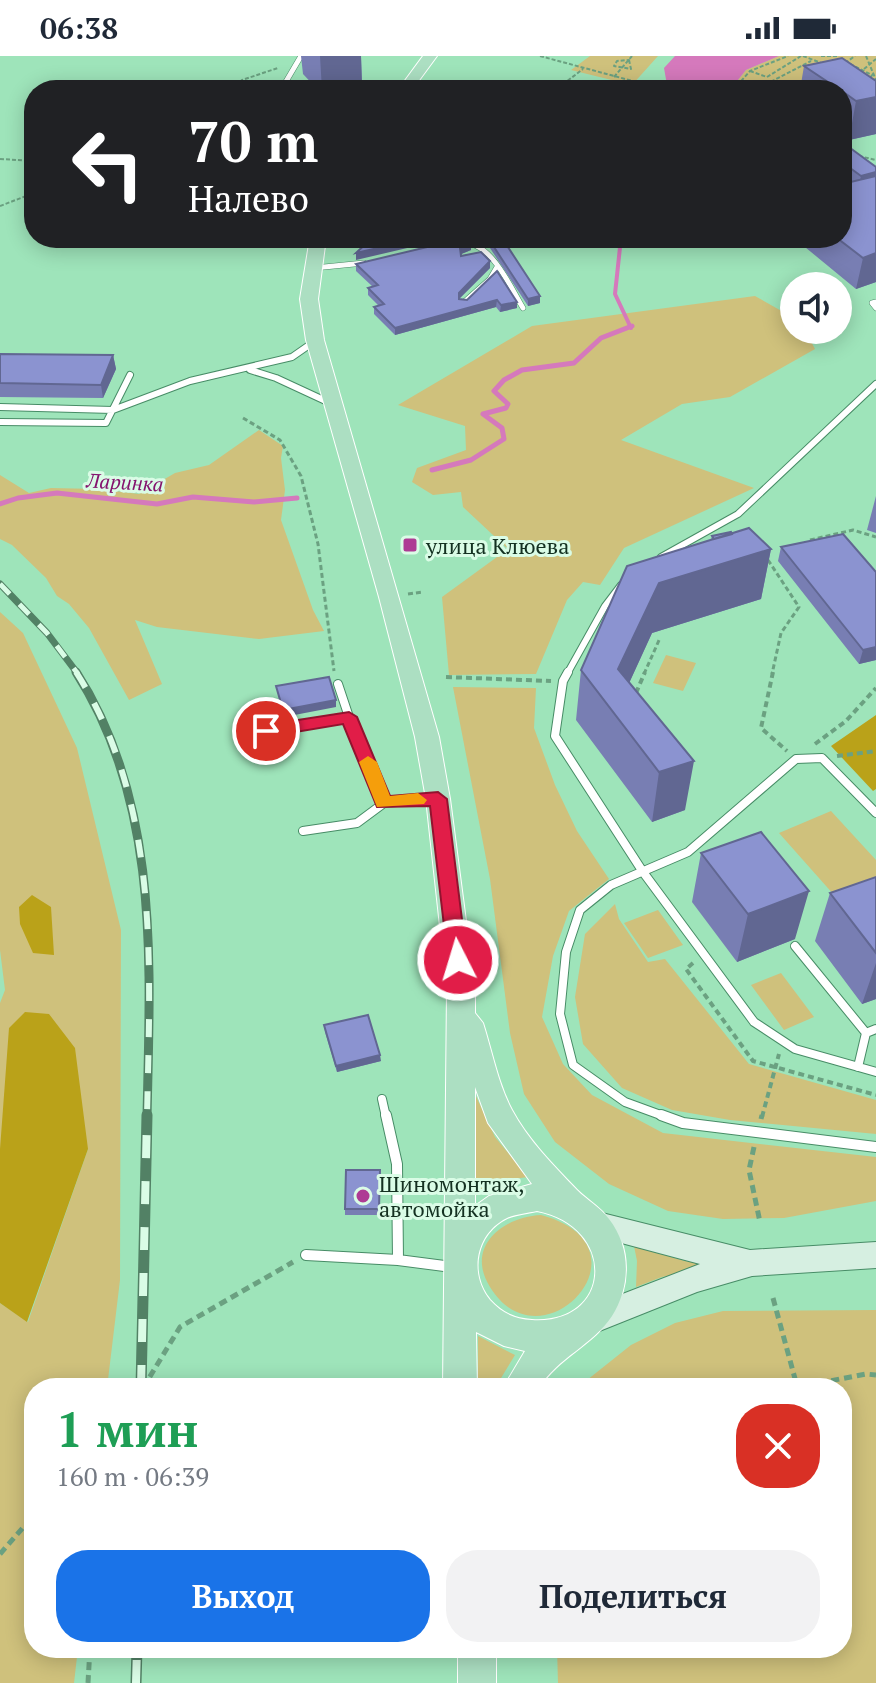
<!DOCTYPE html>
<html lang="ru">
<meta charset="utf-8">
<style>
:root{--surface:#fff;--page:#f2f2f3;--text:#1f2937;--muted:#747a83;--accent:#1a73e8}
body{margin:0;font-family:"PT Serif",serif;background:var(--page);color:var(--text);height:100vh;display:flex;flex-direction:column;font-size:30px;white-space:nowrap}
*{box-sizing:border-box;margin:0}
p{font-size:26px;color:var(--muted)}
.icon{flex:none;width:44px;height:44px;fill:none;stroke:currentColor;stroke-width:2;stroke-linecap:round;stroke-linejoin:round}
.map{position:relative;flex:1;overflow:hidden}
.side{position:absolute;left:24px;top:1322px;width:828px;height:280px;display:flex;flex-direction:column;background:var(--surface);border-radius:32px;box-shadow:0 4px 20px #0003}
.side>*{flex:none}
.top-card{position:absolute;left:24px;top:24px;width:828px;height:168px;border-radius:32px;box-shadow:0 4px 20px #0003;background:#202124;color:#fff;overflow:hidden}
.tools{position:absolute;left:780px;top:216px;display:grid;gap:16px}
.tools a{display:grid;place-items:center;width:72px;height:72px;border-radius:50%;background:var(--surface);box-shadow:0 4px 20px #0003;font-size:40px}
.pin{position:absolute;display:grid;place-items:center;width:68px;height:68px;color:#fff;margin:-34px;border:4px solid #fff;border-radius:50%;box-shadow:0 2px 8px #0007}
.me{position:absolute;width:88px;margin:-44px;rotate:355deg;stroke-linejoin:round;filter:drop-shadow(0 0 6px #0008)}
.turn{display:flex;align-items:center;gap:28px;height:168px;padding:0 32px;font-size:36px}
.turn .icon{width:104px;height:104px;stroke-width:2.5}
.turn b{display:block;font-size:56px;line-height:68px}
.round{display:grid;place-items:center;flex:none;width:84px;height:84px;border-radius:32px;background:var(--page)}
.headline{display:flex;align-items:center;justify-content:space-between;height:136px;padding:0 32px}
h1{font-size:48px;font-weight:700;line-height:60px;color:#1e9e55}
.cta{display:flex;gap:16px;margin-top:auto;padding:16px 32px}
.cta a{flex:1;height:92px;border-radius:32px;background:var(--accent);color:#fff;font-size:32px;font-weight:700;line-height:92px;text-align:center}
.cta a+a{background:var(--page);color:var(--text)}
.status{display:flex;justify-content:space-between;align-items:center;height:56px;padding:0 40px;background:var(--surface);direction:ltr}
.status svg{height:22px;fill:currentColor}
.map>svg:first-child{display:block}
.green{fill:#cfc17c}
.forest{fill:#baa219}
.water{fill:#d579bc}
.lines{fill:none;stroke-linecap:round;stroke-linejoin:round}
.stream-far1{stroke:#d579bc;stroke-width:4}
.stream{stroke:#d579bc;stroke-width:5}
.lane-far3-casing{stroke:#478c66;stroke-width:6}
.lane-far2-casing{stroke:#478c66;stroke-width:8}
.lane-far1-casing{stroke:#478c66;stroke-width:10}
.lane-casing{stroke:#478c66;stroke-width:12}
.secondary-casing{stroke:#478c66;stroke-width:2}
.primary-casing{stroke:#fff;stroke-width:2}
.path-far3{stroke:#6ba181;stroke-width:2;stroke-dasharray:4 2;stroke-linecap:butt}
.path-far2{stroke:#6ba181;stroke-width:3;stroke-dasharray:5 3;stroke-linecap:butt}
.path-far1{stroke:#6ba181;stroke-width:4;stroke-dasharray:6 4;stroke-linecap:butt}
.path{stroke:#6ba181;stroke-width:5;stroke-dasharray:8 5;stroke-linecap:butt}
.lane-far3{stroke:#fff;stroke-width:5}
.lane-far2{stroke:#fff;stroke-width:6}
.lane-far1{stroke:#fff;stroke-width:8}
.lane{stroke:#fff;stroke-width:10}
.secondary{fill:#d6efe1;fill-rule:evenodd}
.primary{fill:#acdfc2;fill-rule:evenodd}
.rail-far2-casing{stroke:#528165;stroke-width:7}
.rail-far1-casing{stroke:#528165;stroke-width:9}
.rail-casing{stroke:#528165;stroke-width:11}
.rail-far2{stroke:#dafce6;stroke-width:5;stroke-dasharray:14;stroke-linecap:butt}
.rail-far1{stroke:#dafce6;stroke-width:6;stroke-dasharray:18;stroke-linecap:butt}
.rail{stroke:#dafce6;stroke-width:8;stroke-dasharray:23;stroke-linecap:butt}
.wall{fill:#787eb3}
.shaded-wall{fill:#616792}
.building{fill:#8b93d0;stroke:#616792;stroke-width:2}
.route{fill:#e11d48;stroke:#92132f;stroke-width:2}
.slow{fill:#f59e0b}
.poi-dot{fill:#ae3b94;stroke:#dafce6;stroke-width:3}
.labels{text-anchor:middle;dominant-baseline:central;stroke-width:6;stroke-linejoin:round;paint-order:stroke}
.far-water-label{font-size:20px;font-style:italic;fill:#84136e;stroke:#dafce6}
.poi-label{font-size:22px;fill:#143121;stroke:#dafce6;text-anchor:start}
</style>
<div class="status"><b>06:38</b><svg viewBox="0 0 49 12"><path d="M0 12V9h3v3zM5 12V6h3v6zM10 12V3h3v9zM15 12V0h3v12zM26 1h20v11H26zM47 4h2v5h-2z"/></svg></div>
<div class="map">
<svg width="876" height="1627" viewBox="0 0 876 1627">
<rect width="100%" height="100%" fill="#9ee4ba"/>
<path class="green" d="M590 0H658L632 29 571 14Z
M779 0H876V35L730 34 746 14Z
M755 240 794 262V274H805L815 293 730 341 682 348 621 384 754 432 624 492 600 529 583 526 567 544 536 618 449 619 442 541 508 493 463 451 461 436 433 439 412 426 417 412 466 394 465 370 398 349 532 270Z
M259 374 283 390 281 402 285 434 281 464 313 554 324 575 259 583 157 571 135 564 162 628 129 644 89 572 69 548 57 540 46 522 12 489 0 483V419L29 437 51 432 98 433 139 438 175 417 209 409Z
M0 556 23 577 77 692 121 874 120 1224 107 1332H34V1592H78L74 1627H0V1247L28 1266 88 1093H0V947L5 934 0 894Z
M666 599 696 607 683 635 653 627Z
M453 631 536 632 534 672 555 729 577 775 609 823 569 855 553 900 542 961 563 1008 592 1039 663 1077 876 1101V1145L784 1162 723 1163 668 1155 609 1128 555 1086 524 1038 510 977 490 823Z
M831 755 876 804V845L850 857 779 777Z
M615 848 619 863 648 906 665 903 749 1008 876 1044V1078L730 1064 672 1054 622 1032 583 988 575 941 585 878Z
M658 854 683 889 648 902 624 867Z
M781 917 814 961 784 974 751 929Z
M474 1036 495 1081 528 1121 506 1124 475 1140Z
M541 1159C658 1190 542 1316 490 1231 465 1191 502 1161 541 1159Z
M634 1190 685 1205 716 1210 662 1221 636 1231 637 1205Z
M876 1254V1627H558L557 1592H842V1332H577L631 1289 675 1267 723 1255Z
M478 1280 515 1299 495 1332H478Z"/>
<path class="forest" d="M876 659V733L873 735 831 690Z
M32 839 51 851 54 899 33 897 20 868 19 851Z
M25 956 49 958 75 992 88 1093 27 1266 0 1247V1093L9 972Z"/>
<path class="water" d="M675 0H779L746 14 730 34H685L667 29 664 12Z"/>
<g class="lines">
<path class="stream-far1" d="M621 182 615 238 631 272"/>
<path class="stream" d="M432 414 471 404 504 383 502 372 483 358 506 352 508 348 494 335 504 324 522 314 574 307 601 282 632 270
M0 448 18 442 57 437 157 448 193 441 254 446 297 442"/>
<g class="lane-far3-casing">
<path id="lane-far3" d="M281 34 301 0
M366 34 373 30
M459 185C492 186 508 227 523 252
M314 212 364 207
M876 246 872 247 876 252
M463 247 490 223 497 211"/>
</g>
<g class="lane-far2-casing">
<path id="lane-far2" d="M250 314 276 322 330 347
M0 351 113 354 190 325 292 301 315 285
M0 366 106 367 130 319
M661 501 738 458 876 328
M567 618 605 550 621 529"/>
</g>
<g class="lane-far1-casing">
<path id="lane-far1" d="M568 616 563 625 555 680 643 816 754 966 795 993 876 1016
M338 628 349 661
M239 679 349 661 384 747
M303 775 357 767 384 747 435 743
M795 890 866 977
M858 1011 866 977 876 973
M382 1043 386 1061
M666 1061 625 1046 573 1009 560 958 566 896 580 854 611 829 688 796 796 703 822 702 876 757"/>
</g>
<g class="lane-casing">
<path id="lane" d="M386 1059 397 1108 398 1204
M661 1059 683 1067 876 1091
M306 1199 398 1204 452 1211"/>
</g>
<g class="secondary-casing">
<path id="secondary" d="M594 1155 750 1194 876 1186V1212L752 1220 697 1236 587 1280 576 1276 572 1266 576 1256 700 1208 584 1177 580 1168 584 1159Z"/>
</g>
<g class="primary-casing">
<path id="primary" d="M423 0H437L412 34H398Z
M310 182H326L318 243 324 284 439 681 450 743 475 934V957L483 967C492 995 498 1028 512 1054 528 1084 554 1110 577 1134 587 1144 600 1151 609 1163 631 1191 631 1230 612 1260 593 1289 557 1302 539 1332H503L525 1295 504 1290 476 1276 477 1332H443L447 934 426 743 415 681 379 541 306 284 300 243ZM475 1031 488 1067 532 1128 489 1140 475 1150ZM537 1155C618 1171 613 1269 532 1264 514 1263 502 1257 490 1244 468 1217 476 1177 507 1162 516 1158 528 1157 537 1155Z
M458 1592H496V1627H458Z"/>
</g>
<path class="path-far3" d="M540 0 666 34
M803 0 824 8
M821 0H838
M866 0 876 24
M629 4 631 13 614 10 617 5Z
M845 7 855 0
M850 8 872 19 869 25
M864 13 876 3
M750 15 767 21
M614 21 632 0
M767 21 801 0
M767 26 774 34
M558 32 583 13
M231 34 242 24 278 12
M733 34 750 15 788 0
M755 34 811 5
M859 100 876 104
M0 103 34 105
M0 150 34 137"/>
<path class="path-far2" d="M243 362 280 384 301 420 318 488 334 615
M810 484 853 474 876 481
M768 504 799 551 781 577 772 618
M408 538 423 536
M644 618 660 582"/>
<path class="path-far1" d="M773 616 761 672 787 695
M446 621 551 625
M636 637 645 616
M815 688 846 665 876 632
M837 700 876 695
M693 907 686 913 753 1005 876 1039
M762 1061 779 998"/>
<path class="path" d="M761 1063 762 1059
M754 1091 749 1114 760 1166
M773 1242 797 1330
M143 1332 180 1271 293 1206
M793 1332 866 1318 876 1319
M0 1498 34 1459
M88 1627 90 1592"/>
<use href="#lane-far3" class="lane-far3"/>
<use href="#lane-far2" class="lane-far2"/>
<use href="#lane-far1" class="lane-far1"/>
<use href="#lane" class="lane"/>
<use href="#secondary" class="secondary"/>
<use href="#primary" class="primary"/>
<g class="rail-far2-casing">
<path id="rail-far2" d="M0 528 47 577 78 618"/>
</g>
<g class="rail-far1-casing">
<path id="rail-far1" d="M76 616C161 748 150 911 147 1061"/>
</g>
<g class="rail-casing">
<path id="rail" d="M141 1332 147 1059
M136 1627 137 1592"/>
</g>
<use href="#rail-far2" class="rail-far2"/>
<use href="#rail-far1" class="rail-far1"/>
<use href="#rail" class="rail"/>
</g>
<path class="wall" d="M301 0H361L362 30 342 34H318L303 18Z
M804 10 876 25V78L849 84 842 79V34H800Z
M842 86 876 111V226L856 233 794 182H842Z
M475 182H523V183L504 186 540 247 528 250 490 192Z
M471 194 461 198V200L490 205V212L459 243 517 246V252L500 256 496 251 395 279 374 258V251L379 250 368 239V232L373 231 356 215V208Z
M0 298 113 299 116 313 103 342 0 341Z
M876 440V477L867 474Z
M732 478 771 493 761 543 652 577 629 627 685 754 652 766 576 664 581 614 711 484 712 480Z
M781 491 876 604 859 608 778 505Z
M701 797 795 883 737 906 692 846Z
M876 821V943L862 948 815 885 830 837Z
M324 969 381 1005 337 1016 325 976Z
M380 1114 379 1159H345V1153Z"/>
<path class="shaded-wall" d="M320 0H361L362 30 342 34H322Z
M876 41V78L849 84 856 45Z
M876 116V136L857 140 861 120Z
M422 182H450L356 204V197Z
M500 182H523V183L500 187Z
M471 187V194L459 199 460 192Z
M876 197V226L856 233 863 202Z
M490 205V212L459 243V237Z
M540 240V247L528 250V243Z
M497 244 496 251 395 279V272Z
M517 246V252L500 256 501 249Z
M113 299 116 313 103 342 101 329Z
M771 493 761 543 652 577 615 658 618 613 659 527Z
M876 591V604L859 608 863 594Z
M336 644V651L284 661 283 654Z
M694 705 685 754 652 766 659 716Z
M809 835 795 883 737 906 748 858Z
M876 907V943L862 948Z
M380 999 381 1005 337 1016 336 1010Z"/>
<path class="building" d="M842 2 876 25V41L856 45 842 35V34H840L804 10Z
M842 86 876 111V116L861 120 842 106Z
M876 120V197L863 202 837 182H842V128Z
M372 182H422L356 197Z
M465 182 471 187 460 192 461 200 481 196 490 205 459 237V243L467 244 497 215 517 246 501 249 497 244 395 272 374 251 384 248 368 232 378 229 356 208Z
M486 182H502L540 240 528 243 490 185Z
M0 298 113 299 101 329 0 327Z
M749 472 771 493 659 527 618 613 694 705 659 716 581 614 627 510Z
M731 476 732 478 714 483 712 480Z
M843 478 876 516V591L863 594 781 491Z
M329 621 336 644 283 654 276 630Z
M761 776 809 835 748 858 701 797Z
M876 821V897L830 837Z
M368 959 380 999 336 1010 324 969Z
M346 1114H380L379 1153H345Z"/>
<path class="route" d="M349 656 357 661 390 740 438 736 447 743 467 904 465 910H451L448 904 430 750 377 751 343 668 266 681 258 675 266 669Z"/>
<path class="slow" d="M368 700 377 706 390 740 418 737 427 744 424 748 377 751 359 706Z"/>
<g class="poi-dot">
<rect x="402" y="481" width="16" height="16" rx="4"/>
<circle cx="363" cy="1140" r="8"/>
</g>
<g class="labels">
<g class="far-water-label">
<text transform="translate(125 426) rotate(3)">Ларинка</text>
</g>
<g class="poi-label">
<text x="426" y="489">улица Клюева</text>
<text x="379" y="1127">Шиномонтаж,<tspan x="379" dy="25">автомойка</tspan></text>
</g>
</g>
</svg>
<div class="tools">
<a><svg class="icon" aria-label="sound" viewBox="0 0 24 24"><path d="M4 9h4l5-4v14l-5-4H4zM17 9q2 3 0 6"/></svg></a>
</div>
<div class="pin" style="left:266px;top:675px;background:#d93025"><svg class="icon" aria-label="arrive" viewBox="0 0 24 24"><path d="M6 21V4h12l-3 4 3 4H6"/></svg></div>
<svg class="me" style="left:458px;top:904px" viewBox="-20 -20 40 40"><circle r="17" fill="#e11d48" stroke="#fff" stroke-width="3"/><path d="M0-11L8 9 0 5-8 9z" fill="#fff"/></svg>
<div class="top-card">
<div class="turn"><svg class="icon" aria-label="left" viewBox="0 0 24 24"><path d="M17 20v-9H6M10 6l-5 5 5 5"/></svg><div><b>70 m</b>Налево</div></div>
</div>
<section class="side">
<div class="headline"><div><h1>1 мин</h1><p>160 m · 06:39</p></div><a class="round" style="background:#d93025;color:#fff"><svg class="icon" aria-label="close" viewBox="0 0 24 24"><path d="M6 6l12 12M18 6L6 18"/></svg></a></div>
<div class="cta"><a>Выход</a><a>Поделиться</a></div>
</section>
</div>
